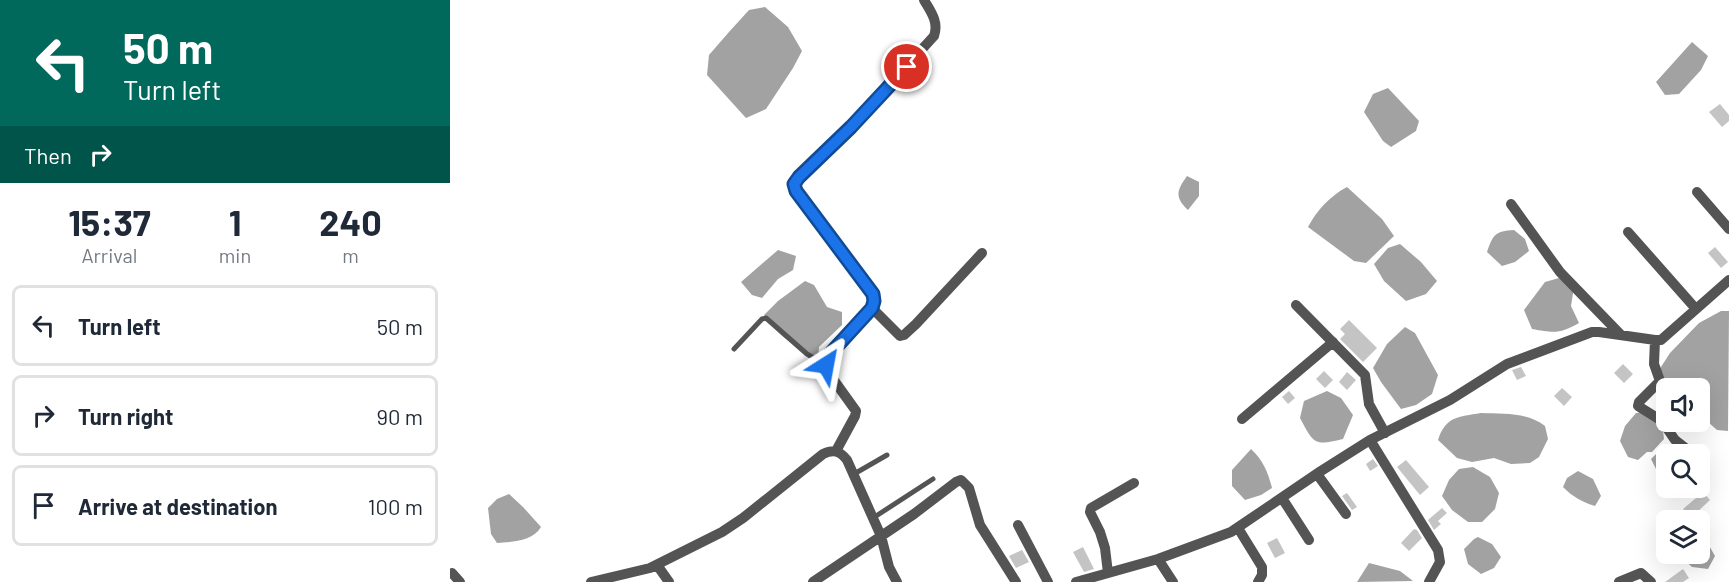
<!DOCTYPE html>
<style>
:root{--surface:#fff;--page:#f6f6f7;--text:#1f2937;--muted:#747a83;--line:#e0e1e3}
body{margin:0;font-family:Barlow,sans-serif;background:var(--page);color:var(--text);height:100vh;display:flex;flex-direction:column;font-size:22px;white-space:nowrap}
*{box-sizing:border-box;margin:0}
p{font-size:20px;color:var(--muted)}
.icon{flex:none;width:33px;height:33px;fill:none;stroke:currentColor;stroke-width:2;stroke-linecap:round;stroke-linejoin:round}
.map{position:relative;flex:1;overflow:hidden}
.sheet{display:flex;flex-direction:column;background:var(--surface);width:450px}
.sheet>*{flex:none}
.hud{background:#00695c;color:#fff;overflow:hidden}
.tools{position:absolute;left:1206px;top:378px;display:grid;gap:12px}
.tools a{display:grid;place-items:center;width:54px;height:54px;border-radius:9px;background:var(--surface);box-shadow:0 6px 24px #0002;font-size:30px}
.pin{position:absolute;display:grid;place-items:center;width:51px;height:51px;color:#fff;margin:-26px;border:3px solid #fff;border-radius:50%;box-shadow:0 2px 6px #0007}
.me{position:absolute;width:66px;margin:-33px;rotate:34deg;stroke-linejoin:round;filter:drop-shadow(0 0 4px #0008)}
.turn{display:flex;align-items:center;gap:21px;height:126px;padding:0 24px;font-size:27px}
.turn .icon{width:78px;height:78px;stroke-width:2.5}
.turn b{display:block;font-size:42px;line-height:51px}
.then{display:flex;align-items:center;height:57px;padding:0 24px;background:#0003;gap:12px;font-size:22px}
.eta{display:flex;justify-content:space-evenly;align-items:center;height:102px;text-align:center}
.eta b{font-size:36px;font-weight:700;line-height:42px}
ul{padding:0;list-style:none}
li{display:flex;align-items:center;gap:18px;height:81px;margin:0 12px 9px;padding:0 12px;border:3px solid var(--line);border-radius:9px}
li div{flex:1}
li b{display:block;font-size:22px}
li em{font-style:normal}
main{display:flex;flex:1;min-height:0}
.map>svg:first-child{display:block}
.water{fill:#a2a2a2}
.building{fill:#c4c4c4}
.lines{fill:none;stroke-linecap:round;stroke-linejoin:round}
.lane{stroke:#545454;stroke-width:5}
.street{stroke:#545454;stroke-width:10}
.route-casing{stroke:#114b97;stroke-width:15}
.route{stroke:#1a73e8;stroke-width:10}
</style>
<main>
<section class="sheet">
<div class="hud">
<div class="turn"><svg class="icon" aria-label="left" viewBox="0 0 24 24"><path d="M17 20v-9H6M10 6l-5 5 5 5"/></svg><div><b>50 m</b>Turn left</div></div>
<div class="then">Then<svg class="icon" aria-label="right" viewBox="0 0 24 24"><path d="M7 20v-9h11M14 6l5 5-5 5"/></svg></div>
</div>
<div class="eta">
<div><b>15:37</b><p>Arrival</p></div>
<div><b>1</b><p>min</p></div>
<div><b>240</b><p>m</p></div>
</div>
<ul>
<li><svg class="icon" aria-label="left" viewBox="0 0 24 24"><path d="M17 20v-9H6M10 6l-5 5 5 5"/></svg><div><b>Turn left</b></div><em>50 m</em></li>
<li><svg class="icon" aria-label="right" viewBox="0 0 24 24"><path d="M7 20v-9h11M14 6l5 5-5 5"/></svg><div><b>Turn right</b></div><em>90 m</em></li>
<li><svg class="icon" aria-label="arrive" viewBox="0 0 24 24"><path d="M6 21V4h12l-3 4 3 4H6"/></svg><div><b>Arrive at destination</b></div><em>100 m</em></li>
</ul>
</section>
<div class="map">
<svg width="1279" height="582" viewBox="0 0 1279 582">
<rect width="100%" height="100%" fill="#fff"/>
<path class="water" d="M315 7 338 27 352 51 343 68 316 109 296 118 257 75 259 55 279 32 299 10Z
M1242 42 1258 56 1251 70 1229 94 1215 95 1206 82Z
M938 88 969 121 966 131 941 147 933 141 914 112 923 94Z
M737 176 749 182V196L738 210C724 197 727 190 737 176Z
M897 187 932 219 944 236 916 263 904 261 858 227C867 210 880 196 897 187Z
M1064 230 1075 239 1079 251 1065 262 1052 266 1037 252C1043 235 1045 231 1064 230Z
M950 244 971 262 987 281 976 294 956 301 934 281 924 264 938 248Z
M328 250 346 256 343 270 328 279 312 298 302 295 291 282Z
M1109 278 1124 287 1121 306 1129 323C1110 334 1104 333 1082 329L1074 310 1095 282Z
M355 281 364 285 377 307 392 312V325L369 347 368 357C346 348 327 335 314 315L328 301Z
M1271 311H1279L1278 431 1267 430 1250 415V388H1222L1210 376 1209 370 1220 353 1249 323Z
M955 327 965 333 988 375 982 394 966 405 951 409 931 382 923 368 937 344Z
M877 391 891 398 903 415 893 439C864 446 864 444 850 418L854 401Z
M1196 412 1212 422 1214 439 1202 452H1197L1188 460 1178 457 1170 441 1175 426 1186 413Z
M1031 413C1054 414 1077 412 1095 426L1098 439 1089 457 1080 463 1061 464 1044 458 1022 462 1007 458 988 440C996 416 1008 417 1031 413Z
M1216 444 1227 454H1216V473H1208L1201 459Z
M801 449C813 460 818 472 822 488L811 495 795 500 782 486V470Z
M1023 467 1040 477 1049 493 1045 509 1032 522H1018L1002 510 992 496 999 480 1009 469Z
M1128 471 1143 479 1151 496 1145 506C1132 502 1123 497 1113 487L1117 478Z
M59 494 73 507 91 527C83 541 62 542 47 543L41 534 38 508 47 499Z
M1028 537 1042 544 1051 557 1044 568 1031 574 1018 564 1014 549 1024 539Z
M1250 541 1257 542 1265 556 1258 569 1242 567 1228 554H1250Z
M919 563 950 571 963 581 907 582Z"/>
<path class="building" d="M1270 104 1279 115V121L1272 127 1259 112Z
M1265 247 1278 262 1271 268 1258 253Z
M899 320 927 348 913 362 890 339 895 334 890 329Z
M1173 364 1183 374 1174 383 1164 373Z
M1071 367 1076 376 1067 380 1062 370Z
M874 371 883 380 875 388 866 379Z
M897 372 906 380 897 390 889 382Z
M1112 388 1122 397 1114 406 1104 396Z
M839 391 845 398 838 404 832 397Z
M923 459 928 466 920 471 916 464Z
M956 460 979 487 970 495 947 467Z
M1253 492 1260 500 1242 517 1233 509Z
M897 493 907 507 902 510 892 496Z
M992 508 997 513 988 521 991 524 984 530 978 520Z
M964 529 967 530 972 538 959 551 951 543Z
M827 538 835 553 825 558 817 543Z
M633 547 644 569 634 572 623 552Z
M572 550 579 562 566 568 559 556Z
M1233 569 1239 578 1233 582H1215Z"/>
<g class="lines">
<path class="lane" d="M284 349 312 319 316 318 357 354 376 365
M404 474 437 455
M423 518 483 479"/>
<path class="street" d="M474 0C481 12 489 22 484 36L401 127 349 176 344 184 346 191 423 294 424 301 422 308 450 336 454 335 466 324 532 253
M1247 192 1279 229
M1061 204 1110 272 1171 335
M1178 232 1246 309
M846 305 915 375 919 404 935 433
M1205 340 1204 364 1210 381 1189 402 1188 406 1212 421 1225 440 1243 454
M792 419 883 342
M920 440 988 550 990 562 979 582
M386 451 405 416 406 411 378 372C375 365 375 362 379 355L422 308
M1250 459 1255 464
M867 474 896 514
M832 498 859 540
M568 525 598 582
M788 528 812 567V575L808 582
M708 559 723 582
M207 565 219 582
M2 573 10 582
M658 573 655 548 650 532 640 512 641 508 684 483
M141 582 200 568 272 532 293 518 373 454C384 449 390 451 397 460L431 536 439 567 447 582
M363 582 464 514 506 482 511 480 519 488 530 525 566 582
M626 582 708 559 781 532 871 471 920 440 1000 400 1057 364 1142 332H1149L1205 340H1211L1279 280
M1169 582 1191 573 1201 582"/>
</g>
<g class="lines">
<g class="route-casing">
<path id="route" d="M376 365 379 355 422 308 424 301 423 294 346 191 344 184 349 177 401 127 457 67"/>
</g>
<use href="#route" class="route"/>
</g>
</svg>
<div class="tools">
<a><svg class="icon" aria-label="sound" viewBox="0 0 24 24"><path d="M4 9h4l5-4v14l-5-4H4zM17 9q2 3 0 6"/></svg></a>
<a><svg class="icon" aria-label="search" viewBox="0 0 24 24"><circle cx="10" cy="10" r="6"/><path d="M15 15l6 6"/></svg></a>
<a><svg class="icon" aria-label="layers" viewBox="0 0 24 24"><path d="M12 4l9 5-9 5-9-5zM3 14l9 5 9-5"/></svg></a>
</div>
<div class="pin" style="left:457px;top:67px;background:#d93025"><svg class="icon" aria-label="arrive" viewBox="0 0 24 24"><path d="M6 21V4h12l-3 4 3 4H6"/></svg></div>
<svg class="me" style="left:376px;top:365px" viewBox="-20 -20 40 40"><path d="M0-17L14 15 0 8-14 15z" fill="#1a73e8" stroke="#fff" stroke-width="4"/></svg>
</div>
</main>
